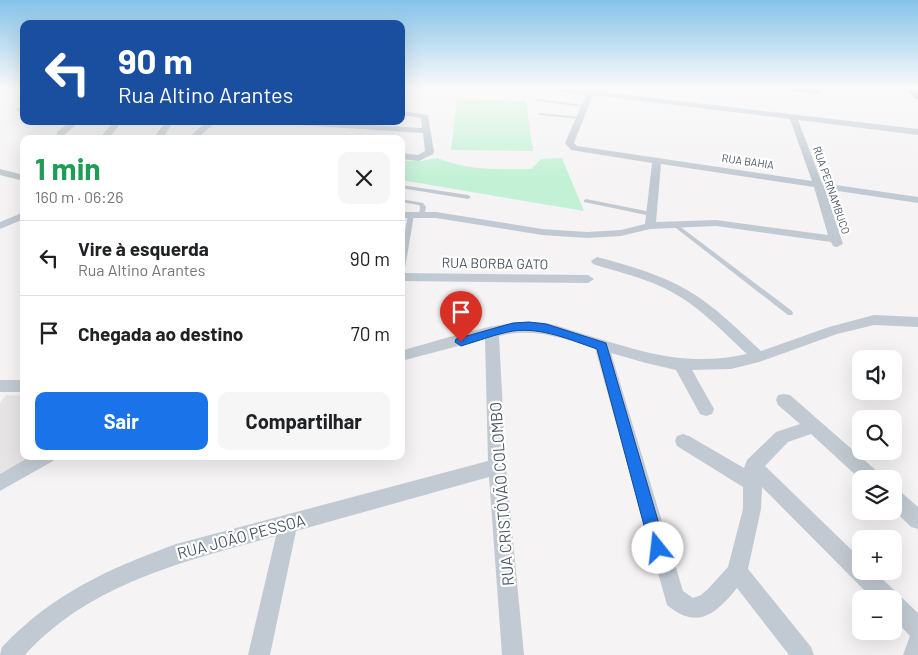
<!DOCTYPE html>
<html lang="pt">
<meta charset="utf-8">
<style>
:root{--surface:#fff;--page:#f6f6f6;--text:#202124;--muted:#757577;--line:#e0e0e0;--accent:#1a73e8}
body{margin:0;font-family:Barlow,sans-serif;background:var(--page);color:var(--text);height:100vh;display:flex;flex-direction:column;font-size:19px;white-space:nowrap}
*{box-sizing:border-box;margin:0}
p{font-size:16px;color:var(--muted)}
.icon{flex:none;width:28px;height:28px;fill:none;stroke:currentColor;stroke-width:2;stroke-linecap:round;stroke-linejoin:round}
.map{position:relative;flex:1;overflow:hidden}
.panel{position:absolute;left:20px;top:135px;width:385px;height:325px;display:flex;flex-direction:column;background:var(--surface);border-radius:10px;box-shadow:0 5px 20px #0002}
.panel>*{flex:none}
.guide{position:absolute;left:20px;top:20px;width:385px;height:105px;border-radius:10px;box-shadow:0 5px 20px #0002;background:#1a4fa0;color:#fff;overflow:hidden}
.controls{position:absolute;left:852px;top:350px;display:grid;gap:10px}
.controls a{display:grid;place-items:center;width:50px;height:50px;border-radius:10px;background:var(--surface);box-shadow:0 5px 20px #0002;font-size:25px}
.pin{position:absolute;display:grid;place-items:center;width:42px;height:42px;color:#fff;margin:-51px -21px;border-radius:50% 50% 50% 0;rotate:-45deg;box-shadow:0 0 5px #0007}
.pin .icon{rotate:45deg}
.me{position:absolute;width:55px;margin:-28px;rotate:344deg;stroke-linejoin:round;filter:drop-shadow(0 0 4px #0008)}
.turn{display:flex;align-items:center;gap:18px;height:105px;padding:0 15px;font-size:22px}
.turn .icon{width:65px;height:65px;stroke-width:2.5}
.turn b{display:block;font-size:35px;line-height:42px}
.round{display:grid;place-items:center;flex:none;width:52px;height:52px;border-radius:10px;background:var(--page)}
.head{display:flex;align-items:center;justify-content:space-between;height:85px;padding:0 15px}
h1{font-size:30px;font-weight:700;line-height:38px;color:#1e9e55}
.button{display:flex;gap:10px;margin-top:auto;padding:10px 15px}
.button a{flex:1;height:58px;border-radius:10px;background:var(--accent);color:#fff;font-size:20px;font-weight:700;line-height:58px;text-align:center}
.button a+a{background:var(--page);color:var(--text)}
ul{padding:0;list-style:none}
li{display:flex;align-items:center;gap:15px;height:75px;padding:0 15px;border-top:1px solid var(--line)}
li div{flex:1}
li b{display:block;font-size:19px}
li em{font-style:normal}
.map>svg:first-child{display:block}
.education{fill:#e6e4e5}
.green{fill:#c3f1d5}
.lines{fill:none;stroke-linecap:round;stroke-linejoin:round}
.lane{fill:#c1cad2;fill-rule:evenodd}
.street{fill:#c1cad2;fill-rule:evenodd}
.wall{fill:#b0b2b7}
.route{fill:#1a73e8;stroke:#114b97}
.labels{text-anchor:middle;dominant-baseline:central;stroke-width:4.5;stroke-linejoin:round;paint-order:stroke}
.far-street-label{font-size:11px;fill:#4a5661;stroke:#fff}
.street-label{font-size:14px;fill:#4a5661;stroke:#fff}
.near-street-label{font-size:16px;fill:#4a5661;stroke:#fff}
</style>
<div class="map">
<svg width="918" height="655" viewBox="0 0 918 655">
<rect width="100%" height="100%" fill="#f5f3f3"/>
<path class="education" d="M6 395 24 396V456H35L0 479V403Z"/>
<path class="green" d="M457 99 526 101 533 151 451 150Z
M437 158C470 171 496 169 531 169L541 159 562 158 584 211 401 180V161H421Z"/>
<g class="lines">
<path class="lane" d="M9 88H15L0 92V90Z
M537 99 584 105 586 106 584 107 538 101H537Z
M539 113 579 117 581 118 579 119 540 115H539Z
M401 185 468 195 471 197 468 199 401 188Z
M401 199 423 203 426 207 424 216 422 217 419 215 420 207 419 205 401 202Z
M586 199 651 212 654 214 651 216 584 202V200Z
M411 213 414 215 404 274 401 276V255L408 215Z
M674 222 792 311 793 313 792 315H788L672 225 671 224Z"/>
<path class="street" d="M546 88 588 90 590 88H596L595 91 918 129V135L798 120 822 183 918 197V203L825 189 843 244 837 247 833 246 831 242 716 226 650 229 621 236 587 238 542 235 436 218H401V212H436L542 229 587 232 621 230 645 224 652 163 571 150 565 143 586 95 549 90ZM593 95 790 119 812 181 577 146 574 143ZM661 164 814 187 828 235 716 220 656 222Z
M21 105H24V116L16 110Z
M401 111 428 115 434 152 433 154 419 161 401 159V153L418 155 425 151 423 133 266 123 262 121H309L422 128 421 118 401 115Z
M71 121H80L63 136H57V132Z
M114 121H123L108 139H99Z
M166 121H174L162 139H153Z
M208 121H217L201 135 217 136 221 139H191V135Z
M0 169 24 175V181L0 175Z
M24 212V219L0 229V222Z
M597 257C627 265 660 274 687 290 715 306 737 329 761 351L829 327 874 315 918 317V327L874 325 837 334 759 362 731 369 692 370 714 409 712 414 706 416 700 414 676 370 646 363 611 353 683 591 693 598 701 595 708 589 728 567 743 509V487L677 446 675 441 677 436 683 434 689 436 744 468 747 460 776 432 800 424 778 405 776 400 778 395 784 394 790 395 879 473 882 479 861 480 811 434 788 442 765 466 861 559V571H874L918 613V655H903L910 636 894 619V599H873L762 487 761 509 748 569 811 647 814 655H789L737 588C715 615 697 630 667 605L595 348C563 338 533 327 499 336L506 467 524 655H502L489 477 296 531 270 655H248L276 536C186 561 90 583 25 655H0L2 647C52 594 108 569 176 544L488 461 485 339 401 361V351C441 340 507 317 546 323 561 326 576 332 590 336 646 353 687 367 747 354 722 331 697 304 666 289 643 277 617 272 593 264L591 261Z
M401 273 588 275 594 279 588 283 401 281Z
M0 380H24V392H0Z
M31 456H56L53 461 0 491V474Z
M894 489 901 492 918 507V529L911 527 894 510Z"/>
</g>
<path class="wall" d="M788 88H821L818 94 789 91Z
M905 88H918V99L914 98Z"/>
<linearGradient id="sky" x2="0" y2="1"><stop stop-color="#85c3ea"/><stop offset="0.49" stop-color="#fafafa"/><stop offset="1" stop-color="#fafafa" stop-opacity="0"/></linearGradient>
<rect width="918" height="179" fill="url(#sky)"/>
<path class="route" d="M529 322 546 324 606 343 666 548 664 554 658 556 652 554 650 548 597 349C570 340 542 327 513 331 496 334 478 341 461 346L455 342 456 339 513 323Z"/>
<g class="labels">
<g class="far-street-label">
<text transform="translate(748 161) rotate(8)">RUA BAHIA</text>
<text transform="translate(832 190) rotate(71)">RUA PERNAMBUCO</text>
</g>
<g class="street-label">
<text transform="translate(495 263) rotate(1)">RUA BORBA GATO</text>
</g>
<g class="near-street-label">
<text transform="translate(501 494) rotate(-94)">RUA CRISTÓVÃO COLOMBO</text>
<text transform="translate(241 536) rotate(-15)">RUA JOÃO PESSOA</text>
</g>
</g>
</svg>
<div class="controls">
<a><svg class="icon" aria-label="sound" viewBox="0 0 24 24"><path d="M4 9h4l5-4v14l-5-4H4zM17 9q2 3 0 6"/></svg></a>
<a><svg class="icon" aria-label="search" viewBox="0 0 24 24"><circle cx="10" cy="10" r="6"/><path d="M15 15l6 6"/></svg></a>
<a><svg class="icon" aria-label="layers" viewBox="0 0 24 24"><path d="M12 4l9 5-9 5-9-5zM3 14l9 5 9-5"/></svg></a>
<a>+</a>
<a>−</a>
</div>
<div class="pin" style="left:461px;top:342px;background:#d93025"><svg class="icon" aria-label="arrive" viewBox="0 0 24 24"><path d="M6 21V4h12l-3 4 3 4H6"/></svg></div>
<svg class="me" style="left:658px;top:548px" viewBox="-20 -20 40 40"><circle r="19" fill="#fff"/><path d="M0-13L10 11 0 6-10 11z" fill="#1a73e8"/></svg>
<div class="guide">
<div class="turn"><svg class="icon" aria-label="left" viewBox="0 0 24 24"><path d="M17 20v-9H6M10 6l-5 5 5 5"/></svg><div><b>90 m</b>Rua Altino Arantes</div></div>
</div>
<section class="panel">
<div class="head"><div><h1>1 min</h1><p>160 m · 06:26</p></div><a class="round"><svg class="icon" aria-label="close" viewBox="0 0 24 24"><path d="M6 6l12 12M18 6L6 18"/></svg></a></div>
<ul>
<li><svg class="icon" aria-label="left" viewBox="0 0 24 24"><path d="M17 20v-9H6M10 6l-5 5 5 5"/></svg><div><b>Vire à esquerda</b><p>Rua Altino Arantes</p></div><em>90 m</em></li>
<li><svg class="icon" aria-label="arrive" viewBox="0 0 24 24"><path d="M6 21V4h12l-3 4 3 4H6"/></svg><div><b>Chegada ao destino</b></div><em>70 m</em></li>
</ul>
<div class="button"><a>Sair</a><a>Compartilhar</a></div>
</section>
</div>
